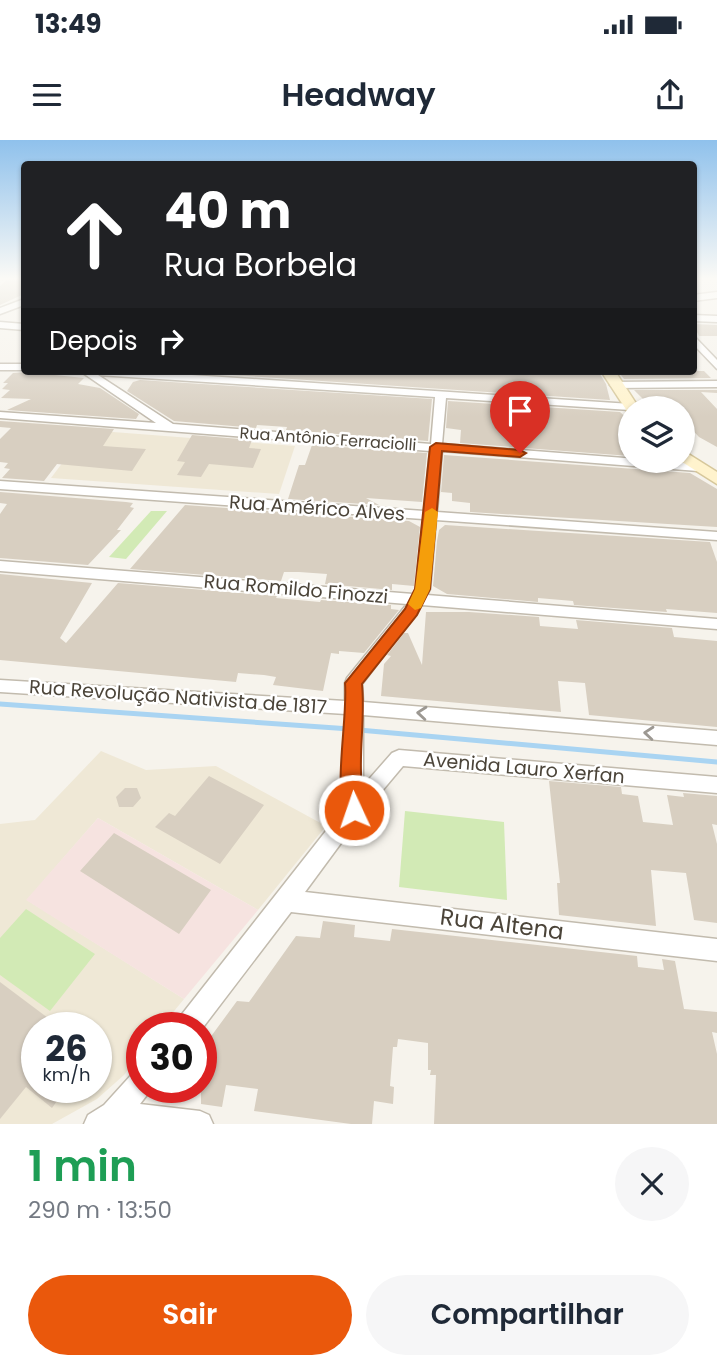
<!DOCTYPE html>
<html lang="pt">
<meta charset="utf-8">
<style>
:root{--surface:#fff;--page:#f6f6f7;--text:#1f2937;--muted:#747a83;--accent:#ea580c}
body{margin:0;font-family:Poppins,sans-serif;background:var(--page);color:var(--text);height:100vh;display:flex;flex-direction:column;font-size:26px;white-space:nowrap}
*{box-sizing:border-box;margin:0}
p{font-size:23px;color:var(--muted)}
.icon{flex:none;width:38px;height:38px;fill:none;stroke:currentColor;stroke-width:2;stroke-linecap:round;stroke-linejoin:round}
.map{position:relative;height:984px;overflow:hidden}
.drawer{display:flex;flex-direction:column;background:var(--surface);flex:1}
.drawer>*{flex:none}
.top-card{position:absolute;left:21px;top:21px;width:676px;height:214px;border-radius:7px;box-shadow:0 2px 5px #0004;background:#202124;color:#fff;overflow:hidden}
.buttons{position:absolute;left:618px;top:256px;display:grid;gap:14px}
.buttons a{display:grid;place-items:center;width:77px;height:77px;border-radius:50%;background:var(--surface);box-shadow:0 2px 5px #0004;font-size:35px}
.speed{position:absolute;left:21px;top:872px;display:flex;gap:14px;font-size:35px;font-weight:700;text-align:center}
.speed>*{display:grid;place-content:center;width:91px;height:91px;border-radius:50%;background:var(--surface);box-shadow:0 2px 5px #0004;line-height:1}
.speed small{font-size:18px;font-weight:400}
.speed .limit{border:10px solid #d22;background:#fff;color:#111}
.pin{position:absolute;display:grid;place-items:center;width:60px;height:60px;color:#fff;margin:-72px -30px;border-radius:50% 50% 50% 0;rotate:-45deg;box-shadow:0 0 7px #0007}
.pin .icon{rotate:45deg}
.me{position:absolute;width:77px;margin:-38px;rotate:357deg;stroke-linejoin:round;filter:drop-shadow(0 0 5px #0008)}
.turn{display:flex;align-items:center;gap:24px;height:147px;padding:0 28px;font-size:32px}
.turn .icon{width:91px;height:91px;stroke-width:2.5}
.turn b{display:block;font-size:49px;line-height:60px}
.then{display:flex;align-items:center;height:66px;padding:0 28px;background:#0003;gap:14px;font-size:26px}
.round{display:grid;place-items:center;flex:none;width:74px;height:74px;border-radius:37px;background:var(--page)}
.headline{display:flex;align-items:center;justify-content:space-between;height:119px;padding:0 28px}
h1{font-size:42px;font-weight:600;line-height:52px;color:#1e9e55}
.cta{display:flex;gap:14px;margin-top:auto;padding:14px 28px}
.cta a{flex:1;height:80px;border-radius:42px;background:var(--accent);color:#fff;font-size:28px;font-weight:600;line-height:80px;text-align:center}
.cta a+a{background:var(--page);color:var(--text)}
.status{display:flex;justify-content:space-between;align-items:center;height:49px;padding:0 35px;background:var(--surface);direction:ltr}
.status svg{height:19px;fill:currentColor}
header{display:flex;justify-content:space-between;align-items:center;height:91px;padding:0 28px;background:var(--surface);font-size:32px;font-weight:600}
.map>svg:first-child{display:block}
.education{fill:#efe8d6;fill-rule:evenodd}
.medical{fill:#f6e3e0}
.green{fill:#d2eab5}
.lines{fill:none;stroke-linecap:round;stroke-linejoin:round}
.stream{stroke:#a9d4f2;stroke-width:5}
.building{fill:#d8cfc1}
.minor-casing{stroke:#c2bbae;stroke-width:3}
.secondary-casing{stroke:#d6c79b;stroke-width:3}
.minor{fill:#fff;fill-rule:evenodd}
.secondary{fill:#fff3cd;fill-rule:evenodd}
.oneway{stroke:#9c9892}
.route{fill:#ea580c;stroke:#983908;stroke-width:2}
.slow{fill:#f59e0b}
.labels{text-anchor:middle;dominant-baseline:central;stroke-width:5;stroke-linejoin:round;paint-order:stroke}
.far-street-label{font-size:16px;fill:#4b4439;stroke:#fff}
.street-label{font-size:19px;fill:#4b4439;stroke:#fff}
.near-street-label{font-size:23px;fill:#4b4439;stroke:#fff}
</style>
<div class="status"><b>13:49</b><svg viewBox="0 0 49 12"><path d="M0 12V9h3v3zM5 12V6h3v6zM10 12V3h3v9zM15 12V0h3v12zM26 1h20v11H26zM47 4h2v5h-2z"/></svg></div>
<header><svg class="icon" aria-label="menu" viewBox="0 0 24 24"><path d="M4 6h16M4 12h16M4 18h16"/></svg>Headway<svg class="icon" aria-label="share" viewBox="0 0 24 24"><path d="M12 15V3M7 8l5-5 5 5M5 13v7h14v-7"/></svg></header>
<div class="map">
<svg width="717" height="984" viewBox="0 0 717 984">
<rect width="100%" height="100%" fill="#f6f3ec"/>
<path class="education" d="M87 290 295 306 279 354 51 338Z
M101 611 146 630 216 626 326 686 258 770 98 678 27 760 184 859 161 887H142V911L124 935 97 959 52 984H0V684L35 680ZM37 887H96V947H37Z"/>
<path class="medical" d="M98 678 258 770 184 859 26 760Z"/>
<path class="green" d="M151 371H167L126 419 109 417Z
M405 671 504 682 507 760 399 747Z
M26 769 95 814 50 871 0 835V798Z"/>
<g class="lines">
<path class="stream" d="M0 564 350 589
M359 590 717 622"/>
</g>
<path class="building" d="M7 139H24V154L0 165V146Z
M693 184 717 185V196H699Z
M171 231H598L606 244 610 260Z
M618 231H704L711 238 624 239Z
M26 232 84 238 78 244 100 248 139 274 136 279 7 270 31 259 1 258 10 250 2 249 8 243H3L13 233Z
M140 240 432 259 428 301 286 290 287 287 257 285 256 288 174 281 127 251 133 242Z
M634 250H717V253L701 252 717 269V307L699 297 682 279V268H670L661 259 644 260Z
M448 261 620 272 630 281V316L460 303 461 290 446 288Z
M0 281 114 289 103 306 146 309 132 331 57 324 44 341 2 338 10 329 4 328 8 323 0 322V299L11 288 0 287Z
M192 295 252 300 249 308 261 309 253 328 209 324 201 337 177 335 185 322 177 321Z
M312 305 427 313 422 362 366 358 379 365 288 359 299 325H305Z
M444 315 690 333 717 349V387L470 372V363L452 361V353L441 352Z
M0 352 126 362 133 363 130 367 134 368 117 390H121L88 425 0 418V374L7 364 0 363Z
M185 365 409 381 420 387 414 446 392 444V450L325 444 327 434 299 432H284L281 441 130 429Z
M445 385 710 402 717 422V473L666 469 667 472 574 465 573 461 538 458V462L447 454 433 446 437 401 439 390Z
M0 434 92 443 60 498 66 503 118 443 277 456 276 458 320 462 321 460 391 465V469L399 470 364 513 339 511V514L331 513 323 551 273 545 276 537 264 535 238 533 236 542 0 520Z
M426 472H469L539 477 540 486 578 489 576 480 672 488 674 497 717 501V587L589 575 585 543 558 541 561 572 381 556 384 524 391 516 387 515 404 493H408L422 525Z
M209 636 264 665 220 724 155 687 169 673 175 676Z
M549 641 621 647 622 654 638 656 643 682 673 685 667 655 684 657 683 653 717 656V685L712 684 717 704V783L694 780 686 733 651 730 656 786 559 775 557 743H560Z
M125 648H137L141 658 133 667H119L116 657Z
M114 693 211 750 179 794 80 731Z
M323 781 355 785 354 797 390 801 392 789 637 816 638 827 664 830 662 819 675 821 684 869 717 872V893L712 892 717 914V984H434L436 935H430L431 930H428V903L398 899 397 907H393L390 946 394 947 393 964 374 961 372 984H351L254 971 258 949 226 945 222 967 201 964V910L237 861 249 862 296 796 320 798Z
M0 842 60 887H37V947H67L52 968 26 947 0 979Z"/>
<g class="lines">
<g class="minor-casing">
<path id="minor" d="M717 152V158L693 161V155Z
M24 159V165L0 174V168Z
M693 175 717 176V182L693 181Z
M0 182 24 184V190L0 188Z
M693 195 717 220V229L693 204Z
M0 224H24V230H0Z
M80 231H131L631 264 636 267 630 268V270L446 258 442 304 702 324V330L698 331 442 311 437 372 717 392V400L436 380 430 449 427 455 717 479V489L422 465 362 544 363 562 717 591V605L363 575V646L392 613 399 610 717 637V653L403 626 361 676 305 752 717 799V821L291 772 201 890V887H176L179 878 344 668 346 574 0 552V540L345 561V543L347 538 407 464 0 431V421L413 454 416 449 423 379 0 349V341L424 371 430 311 0 278V272L156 283ZM98 235 435 257 431 304 173 284Z
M717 241V247L615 248 610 245 615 242Z
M142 929V947H153L140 964 200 971 209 975 213 984H84L88 975 104 965 133 933Z"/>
</g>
<g class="secondary-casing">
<path id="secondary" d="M601 231H615L639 268H630V272L627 271Z
M682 310 717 332V344L679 320H682Z"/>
</g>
<use href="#minor" class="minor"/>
<use href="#secondary" class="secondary"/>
</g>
<defs><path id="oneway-chevron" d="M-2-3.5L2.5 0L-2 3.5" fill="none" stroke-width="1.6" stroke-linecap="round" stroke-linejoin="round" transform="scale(1.75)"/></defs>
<g class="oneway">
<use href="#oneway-chevron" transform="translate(422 573) rotate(-175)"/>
<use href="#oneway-chevron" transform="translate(649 593) rotate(-175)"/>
</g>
<linearGradient id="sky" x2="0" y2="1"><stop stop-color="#8fc1ec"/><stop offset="0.5" stop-color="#fbfaf6"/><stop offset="1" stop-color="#fbfaf6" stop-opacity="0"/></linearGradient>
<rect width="717" height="277" fill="url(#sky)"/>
<path class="route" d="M436 303 520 310 526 313 520 317 442 311 430 449 417 475 362 544C365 574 360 603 361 632 361 646 366 663 361 676L354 678 346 676C333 647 348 578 345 543L405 469 415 449 430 307Z"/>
<path class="slow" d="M432 368 438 372 430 449 421 468 415 470 408 464 415 449 425 372Z"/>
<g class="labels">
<g class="far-street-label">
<text transform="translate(328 299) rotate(4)">Rua Antônio Ferraciolli</text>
</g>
<g class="street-label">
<text transform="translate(317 368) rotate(4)">Rua Américo Alves</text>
<text transform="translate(296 449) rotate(5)">Rua Romildo Finozzi</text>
<text transform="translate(178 557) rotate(4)">Rua Revolução Nativista de 1817</text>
<text transform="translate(524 628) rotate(5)">Avenida Lauro Xerfan</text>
</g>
<g class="near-street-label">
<text transform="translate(502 784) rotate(7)">Rua Altena</text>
</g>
</g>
</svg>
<div class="buttons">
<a><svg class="icon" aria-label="layers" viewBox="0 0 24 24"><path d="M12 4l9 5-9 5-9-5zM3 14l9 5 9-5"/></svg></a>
</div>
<div class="speed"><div>26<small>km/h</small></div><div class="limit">30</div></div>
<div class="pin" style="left:520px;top:313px;background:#d93025"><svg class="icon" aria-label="arrive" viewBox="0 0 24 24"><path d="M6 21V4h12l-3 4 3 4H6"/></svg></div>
<svg class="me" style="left:354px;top:670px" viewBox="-20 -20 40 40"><circle r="17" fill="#ea580c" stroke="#fff" stroke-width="3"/><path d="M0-11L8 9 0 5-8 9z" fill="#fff"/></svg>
<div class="top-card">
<div class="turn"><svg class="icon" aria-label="ahead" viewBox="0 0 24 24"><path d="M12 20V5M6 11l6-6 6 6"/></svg><div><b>40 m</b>Rua Borbela</div></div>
<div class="then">Depois<svg class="icon" aria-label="right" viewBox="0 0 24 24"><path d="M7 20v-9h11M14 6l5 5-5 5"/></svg></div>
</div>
</div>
<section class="drawer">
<div class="headline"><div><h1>1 min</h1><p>290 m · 13:50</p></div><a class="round"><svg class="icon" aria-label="close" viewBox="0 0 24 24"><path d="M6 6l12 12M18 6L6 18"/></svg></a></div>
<div class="cta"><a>Sair</a><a>Compartilhar</a></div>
</section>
